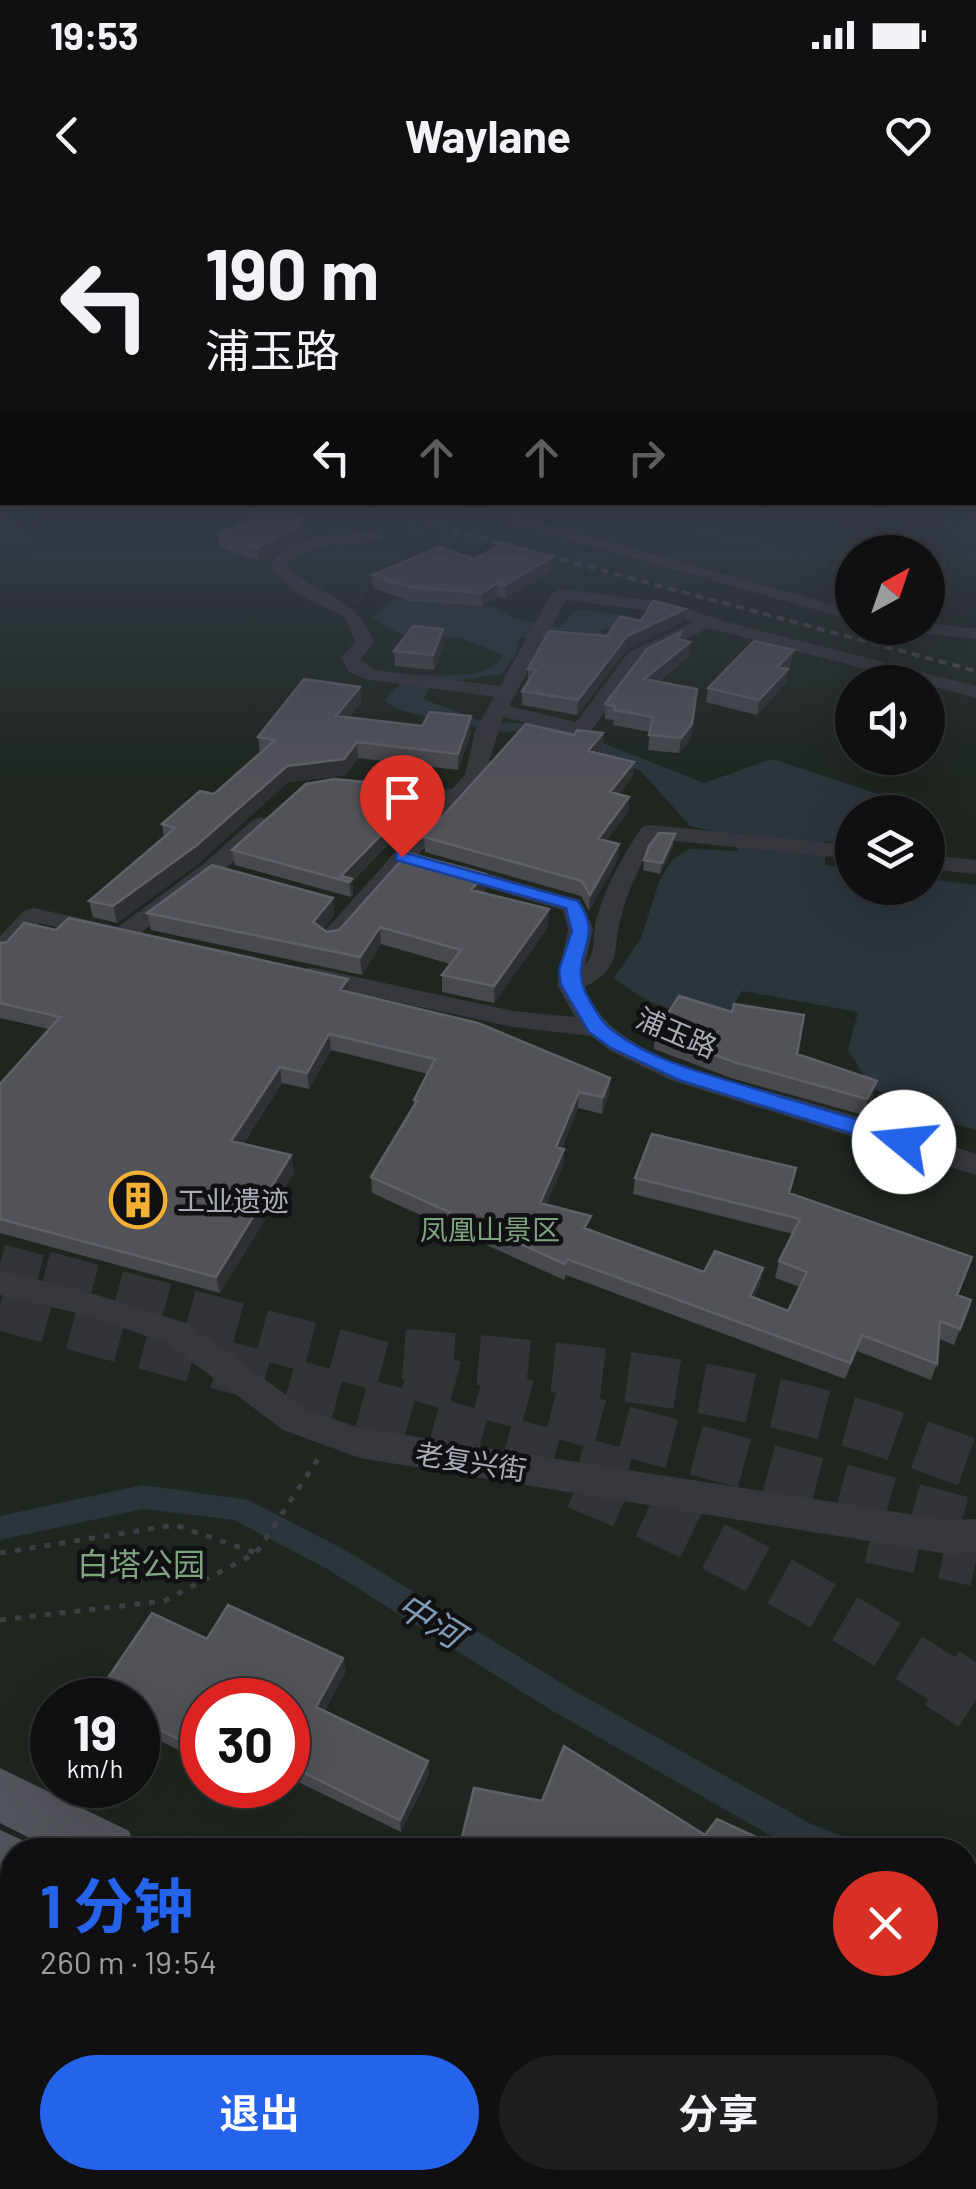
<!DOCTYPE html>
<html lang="zh">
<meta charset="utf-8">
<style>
:root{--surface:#101012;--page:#1e1e20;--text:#f1f3f6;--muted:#9c9d9f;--line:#303032;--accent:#2563eb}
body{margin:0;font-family:Barlow,"Noto Sans SC",sans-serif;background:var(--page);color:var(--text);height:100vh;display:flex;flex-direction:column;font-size:38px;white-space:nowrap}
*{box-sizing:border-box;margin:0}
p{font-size:32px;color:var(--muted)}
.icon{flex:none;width:55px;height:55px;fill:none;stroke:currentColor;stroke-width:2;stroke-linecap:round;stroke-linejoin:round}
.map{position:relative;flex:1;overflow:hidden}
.drawer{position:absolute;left:0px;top:1638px;width:978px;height:352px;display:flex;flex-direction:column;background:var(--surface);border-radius:40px 40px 0 0;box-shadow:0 10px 40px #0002,0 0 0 2px var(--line)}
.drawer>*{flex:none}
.hud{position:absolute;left:0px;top:0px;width:978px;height:305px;box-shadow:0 10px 40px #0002,0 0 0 2px var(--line);background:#101012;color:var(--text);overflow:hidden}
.needle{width:65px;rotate:40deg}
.fabs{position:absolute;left:835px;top:335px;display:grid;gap:20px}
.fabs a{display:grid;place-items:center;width:110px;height:110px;border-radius:50%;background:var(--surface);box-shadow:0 10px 40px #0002,0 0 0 2px var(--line);font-size:50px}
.speed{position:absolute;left:30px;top:1478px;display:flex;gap:20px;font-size:50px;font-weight:700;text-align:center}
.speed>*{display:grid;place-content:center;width:130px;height:130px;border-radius:50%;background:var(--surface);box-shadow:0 10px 40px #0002,0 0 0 2px var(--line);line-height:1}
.speed small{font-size:25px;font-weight:400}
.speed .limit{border:15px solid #d22;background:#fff;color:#111}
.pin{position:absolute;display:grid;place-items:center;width:85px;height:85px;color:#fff;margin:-102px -42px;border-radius:50% 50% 50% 0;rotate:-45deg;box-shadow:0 0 10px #0007}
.pin .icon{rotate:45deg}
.me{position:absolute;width:110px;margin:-55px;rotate:287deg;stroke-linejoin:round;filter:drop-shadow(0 0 8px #0008)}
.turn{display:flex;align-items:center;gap:35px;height:210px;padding:0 40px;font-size:45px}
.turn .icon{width:130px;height:130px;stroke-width:2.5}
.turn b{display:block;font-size:70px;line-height:85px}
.lanes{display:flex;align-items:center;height:95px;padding:0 40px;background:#0003;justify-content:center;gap:50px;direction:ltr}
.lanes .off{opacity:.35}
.round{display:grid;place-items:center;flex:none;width:105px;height:105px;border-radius:52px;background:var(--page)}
.head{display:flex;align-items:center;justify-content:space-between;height:170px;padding:0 40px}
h1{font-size:60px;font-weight:700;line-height:75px;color:var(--accent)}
.button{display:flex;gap:20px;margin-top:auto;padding:20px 40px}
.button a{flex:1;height:115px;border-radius:60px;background:var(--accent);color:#fff;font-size:40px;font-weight:700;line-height:115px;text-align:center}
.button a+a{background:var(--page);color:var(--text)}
.status{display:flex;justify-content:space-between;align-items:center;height:70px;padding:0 50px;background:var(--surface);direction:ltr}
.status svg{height:28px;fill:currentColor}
header{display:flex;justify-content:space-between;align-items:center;height:130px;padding:0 40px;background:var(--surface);font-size:45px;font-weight:700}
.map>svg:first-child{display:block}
.green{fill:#1e261f;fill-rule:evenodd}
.water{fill:#2c353c}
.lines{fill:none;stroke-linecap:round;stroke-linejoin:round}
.canal{fill:#2c353c;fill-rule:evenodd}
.highway-tunnel-far2{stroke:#333438;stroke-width:40;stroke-dasharray:40 20;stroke-linecap:butt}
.highway-tunnel-far1{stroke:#333438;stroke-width:50;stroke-dasharray:50 25;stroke-linecap:butt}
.highway-tunnel{stroke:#333438;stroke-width:64;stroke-dasharray:64 32;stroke-linecap:butt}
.path-far2{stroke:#3d3f44;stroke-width:2.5;stroke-dasharray:2.5 5;stroke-linecap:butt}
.path-far1{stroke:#3d3f44;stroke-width:5;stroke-dasharray:6 9;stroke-linecap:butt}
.path{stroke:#3d3f44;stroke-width:6;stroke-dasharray:8 11;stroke-linecap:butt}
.minor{fill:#37383d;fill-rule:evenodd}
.major{fill:#53555c;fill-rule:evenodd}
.rail{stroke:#4a4c52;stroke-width:4;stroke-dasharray:8 6;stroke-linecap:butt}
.wall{fill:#47494d}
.shaded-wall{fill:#2f3033}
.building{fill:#525359;stroke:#5f6168;stroke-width:2.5}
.route{fill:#2563eb;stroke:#184099;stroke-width:2.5}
.labels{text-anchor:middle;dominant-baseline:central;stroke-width:9;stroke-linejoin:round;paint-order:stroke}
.street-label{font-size:28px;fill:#a8adb8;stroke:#111113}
.poi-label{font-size:28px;fill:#a8adb8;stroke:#111113;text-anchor:start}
.park-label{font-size:28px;fill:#7fa381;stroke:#111113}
.near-park-label{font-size:32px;fill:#7fa381;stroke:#111113}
.near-water-label{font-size:35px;font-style:italic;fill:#7f9bb3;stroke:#111113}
</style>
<div class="status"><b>19:53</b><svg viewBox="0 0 49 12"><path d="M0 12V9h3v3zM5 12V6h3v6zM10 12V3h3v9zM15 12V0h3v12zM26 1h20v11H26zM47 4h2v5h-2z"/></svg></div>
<header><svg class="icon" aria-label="back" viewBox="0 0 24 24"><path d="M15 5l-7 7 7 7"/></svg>Waylane<svg class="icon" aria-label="heart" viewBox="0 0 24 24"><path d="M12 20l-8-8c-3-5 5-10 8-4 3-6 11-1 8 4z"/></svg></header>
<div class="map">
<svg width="976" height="1989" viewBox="0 0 976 1989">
<rect width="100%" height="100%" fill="#161618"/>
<path class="green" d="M0 308H976V1989H224L204 1978H432L447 1983 440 1978H965V1650H12V1744L0 1737ZM852 352H928V428H852ZM852 482H928V558H852ZM852 612H928V688H852ZM52 1500H138V1585H52ZM202 1500H288V1585H202Z
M0 1739 12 1746V1869L0 1862Z"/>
<path class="water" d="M400 399 495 407 513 418 556 427 563 425 576 409 636 417 627 428 603 429 589 443 519 437 516 454 502 474 431 484 424 499 483 522 554 524 704 583 772 559 896 600 893 612H852V644L825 641V665L852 668V688H928V679L976 685V930L941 920 872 888 848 850 858 812 742 791 730 810C681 816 653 809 614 778L641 738 660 679 673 659 690 649 737 651 738 637 690 626 641 571 550 528 505 532 451 523 399 510 384 501 408 475C435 473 490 483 503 455L461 438 402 435 373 418 388 402Z
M20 1978H202L222 1989H14Z"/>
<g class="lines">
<path class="canal" d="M143 1285 248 1300 347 1351 573 1490 809 1623 847 1638 851 1650H797L787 1645 551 1510 327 1369 234 1320 143 1309 0 1340V1316Z
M965 1689 976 1693V1727L965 1723Z"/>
<path class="highway-tunnel-far2" d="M0 1064 53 1078"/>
<path class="highway-tunnel-far1" d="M44 1076 976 1325
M0 1105 627 1275
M404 1154C553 1165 702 1181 847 1221 890 1233 933 1250 976 1265
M577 1284C708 1337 827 1405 946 1481
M870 1338 976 1361"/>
<path class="highway-tunnel" d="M942 1478 976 1500"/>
<path class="path-far2" d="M315 308 348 314 357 320
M631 308 852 373
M821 308 919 315 924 314 925 308
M888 314 886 323 905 332 897 352
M386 324 456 336 435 349 440 350
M0 335 88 308
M928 367 976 355
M356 401 373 383"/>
<path class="path-far1" d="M0 1353 175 1325 256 1353
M0 1420 164 1401 256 1353 320 1256"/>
<path class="path" d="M0 1769H12
M0 1796 12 1802
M332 1978 353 1989"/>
<path class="minor" d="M459 308H486L852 410V420Z
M376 332 384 337 382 340 317 347 291 358 287 367C321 397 358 396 374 443L360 459 376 470 500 486 551 394 560 389 672 403 723 421 976 486V498L708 428 643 460 588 535C577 537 520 520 503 517L483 581 340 744H322L319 739 322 734 441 601 374 593 366 592 363 587 366 582 452 589 465 575 475 531 494 497 365 479 349 472 341 458 355 442 345 417 299 395 270 368C287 330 340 335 376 332ZM566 400 669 413 693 422 629 452 576 522 509 506Z
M928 423 976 429V439L922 433 913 428H928Z
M262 617 273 624 270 629 218 675 131 740 122 742 39 723 9 755 0 757V736L25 710 34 708 118 727 202 665 254 619Z
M650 625 852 645V659L656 639C641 662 626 694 620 721 612 755 622 767 585 787 609 862 749 884 815 904 869 920 923 936 976 954V975L670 880 611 851 591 836 513 827 310 783 297 775 310 767 513 811 575 817 557 785 568 729 563 710 440 674 436 669 448 662 580 700 593 729 585 765C597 751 592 737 596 720 605 687 623 655 642 627Z
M928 655 976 660V674L928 669Z
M0 1071 78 1089 189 1124 307 1210 360 1228 948 1320 976 1319V1353L948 1354 360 1258 283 1230 165 1142 77 1113 0 1095Z"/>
<path class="major" d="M0 1568 129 1631 137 1650H53L0 1623Z
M0 1630 31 1644 34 1650H12V1690L0 1686Z
M976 1713V1814L965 1816V1715Z
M965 1954 976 1957V1989H912L908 1978H965Z
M604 1978H692L697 1989H609Z"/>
<path class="rail" d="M371 308 976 471"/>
</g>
<path class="wall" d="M300 317 305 336 258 361 220 348 218 335Z
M475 359 551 371 505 398 497 396 482 406 410 401 373 388 372 375Z
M641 421 683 422 626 450 577 515 522 505V491L528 483V469Z
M681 439 689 456 658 482 691 539 679 553 648 550 650 532 613 525 614 520 605 519V504Z
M444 443 434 470 395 466 394 451Z
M791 465 787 469 785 484 757 515 706 502 708 488Z
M360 487 361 503 349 517 471 532 458 570 358 558 346 575 288 582 200 662 117 723 93 717 89 701 164 637 162 624 214 594 260 553 258 537Z
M603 533 602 548 598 554 634 562 633 577 619 594 629 597 628 612 606 641 618 659 589 711 581 696 425 652 424 637 574 535Z
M422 609 352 682 353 694 351 697 235 665 232 650Z
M674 645 660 674 643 670 644 660Z
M485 692 484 693 548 727 494 803 442 792V775L450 764 381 744 362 775 151 730 147 713 334 715 323 729 327 732 339 730Z
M56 730 348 779 349 792 610 878 609 894 602 914 578 908 562 948 564 949 563 965 546 1005 590 1030 704 1072 760 1085 753 1098 788 1111 800 1087 775 1078 779 1061 793 1034 633 994 635 978 790 993 957 1095 971 1100 954 1145 939 1139 937 1164 931 1180 857 1151 845 1179 566 1075 564 1080 372 993 371 977 414 906V900L428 874 331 850 309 889 282 883 243 944 294 972 220 1093 0 1033V884L49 829 0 818V743Z
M655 833 797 854 873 897 863 915 731 878 654 849Z
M346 1471 324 1511 429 1574 401 1632 288 1577V1500H202V1562L153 1537 141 1557 138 1555V1500Z
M249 1585H278L272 1596Z"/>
<path class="shaded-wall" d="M300 317 301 325 304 323 305 336 258 361 257 348 293 320Z
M552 357 551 371 505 398V385Z
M497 383V396L482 406V393Z
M685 409 683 422 626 450 577 515 578 500 627 436Z
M443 429 444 443 434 470 433 455Z
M690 442 689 456 643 493 644 479Z
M794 450 791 465 775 481 777 467Z
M788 469 785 484 757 515 759 500Z
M360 487 361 503 338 532 336 516Z
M697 489 691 539 679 553 681 538Z
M471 516V532L458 570V554Z
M603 533 602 548 587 566 588 551Z
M357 542 358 558 346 575 288 582 200 662 117 723 113 706 287 566Z
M634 562 633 577 609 607 610 592Z
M421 594 422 609 352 682 353 694 351 697 349 682 341 676Z
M629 597 628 612 596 654 598 639Z
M675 634 674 645 660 674 662 663Z
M619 644 618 659 589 711 590 695Z
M485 674V692L471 707V690Z
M333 698 334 715 315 740 313 722Z
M549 709 548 727 494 803V786Z
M380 727 381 744 362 775 360 757Z
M348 779 349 795 340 790Z
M329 834 331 850 309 889 307 873Z
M280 867 282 883 234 957 231 941Z
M610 878 609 894 602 914 603 897Z
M877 881 873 897 863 915 867 899Z
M579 892 578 908 556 963V947Z
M564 949 563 965 540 1019V1003Z
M291 955 294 972 220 1093 216 1077Z
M763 1068 760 1085 746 1112 750 1096Z
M343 1458 346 1471 318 1521 316 1507Z
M148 1524 153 1537 141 1557 138 1548V1540Z
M428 1561 429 1574 401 1632 400 1620Z
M269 1585H278L272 1596Z"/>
<path class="building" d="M276 309 300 317 293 320 304 323 257 348 218 335Z
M502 343 552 357 505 385 497 383 482 393 410 387 372 375 439 347 475 359Z
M653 401 685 409 627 436 578 500 522 491 536 470 528 469 549 431 607 436 620 417 641 421Z
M413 426 443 429 433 455 394 451Z
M681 432 678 439 690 442 644 479 697 489 692 524 681 538 649 535 653 517 614 510 615 506 605 504 647 449Z
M754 441 794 450 777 467 788 469 759 500 708 488Z
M304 479 360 487 336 516 422 526 430 512 471 516 458 554 357 542 344 559 287 566 197 645 113 706 89 701 175 628 162 624 200 591 214 594 275 540 258 537Z
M526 524 574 535 577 530 603 533 588 551 634 562 610 592 629 597 598 639 619 644 590 695 582 681 424 637Z
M334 579 395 585 421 594 341 676 352 679 349 682 232 650 306 584Z
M659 633 675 634 662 663 644 660 649 646Z
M408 653 485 674 471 690 549 709 494 786 442 775 461 750 380 727 360 757 147 713 212 665 333 698 313 722 327 732 339 730Z
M69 718 348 779 340 790 478 823 610 878 603 897 579 892 556 947 564 949 540 1003 591 1016 584 1028 704 1072 715 1051 763 1068 750 1096 788 1111 807 1072 779 1061 800 1019 635 978 652 934 796 968 789 993 972 1057 957 1095 971 1100 960 1129 940 1121 937 1164 862 1135 850 1163 567 1059 565 1064 371 977 417 901 414 900 435 859 329 834 307 873 280 867 231 941 291 955 216 1077 0 1019V884L60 817 0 803V743L7 742 24 723 56 730Z
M679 796 732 812 734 804 804 815 797 854 877 881 867 899 734 862 655 833Z
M228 1405 343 1458 316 1507 428 1561 400 1620 288 1565V1500H202V1551L148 1524 138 1540V1500H93L152 1413 207 1439Z
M564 1546 705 1635 717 1619 765 1641 763 1650H459L474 1588 542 1601Z"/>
<linearGradient id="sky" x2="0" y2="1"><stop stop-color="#0c0c0d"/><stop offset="0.52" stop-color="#363c48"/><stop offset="1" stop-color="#363c48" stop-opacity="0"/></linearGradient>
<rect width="976" height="587" fill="url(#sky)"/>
<path class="route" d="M402 652 578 701C608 742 563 757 590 801 595 809 600 819 607 826 647 860 707 874 756 889 808 905 860 920 911 936L915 942 904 949 896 947 679 880 611 848 589 832 561 785 559 770 572 731 566 708 396 660V653Z"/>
<defs>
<g id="building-ring" transform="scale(2.875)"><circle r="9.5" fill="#111113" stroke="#f2b134" stroke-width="1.5"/><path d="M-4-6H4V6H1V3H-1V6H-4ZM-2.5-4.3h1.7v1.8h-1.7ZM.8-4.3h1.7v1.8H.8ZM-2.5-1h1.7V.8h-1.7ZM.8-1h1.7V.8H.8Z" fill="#f2b134"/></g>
</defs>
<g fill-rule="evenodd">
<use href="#building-ring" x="138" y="1000"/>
</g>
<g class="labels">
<g class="street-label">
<text transform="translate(677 832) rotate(23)">浦玉路</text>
<text transform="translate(471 1261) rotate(9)">老复兴街</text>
</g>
<g class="poi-label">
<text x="177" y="1000">工业遗迹</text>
</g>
<g class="park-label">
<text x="490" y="1029">凤凰山景区</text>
</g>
<g class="near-park-label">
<text x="141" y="1363">白塔公园</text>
</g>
<g class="near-water-label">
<text transform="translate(431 1419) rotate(32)">中河</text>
</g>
</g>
</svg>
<div class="fabs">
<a><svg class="needle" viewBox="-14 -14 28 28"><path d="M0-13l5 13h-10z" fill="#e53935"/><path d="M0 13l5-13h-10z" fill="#9c9d9f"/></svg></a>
<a><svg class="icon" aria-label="sound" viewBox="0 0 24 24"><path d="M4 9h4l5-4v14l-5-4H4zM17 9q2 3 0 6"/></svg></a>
<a><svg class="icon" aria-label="layers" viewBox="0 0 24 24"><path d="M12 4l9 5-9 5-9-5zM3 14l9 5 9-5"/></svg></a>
</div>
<div class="speed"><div>19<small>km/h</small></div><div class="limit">30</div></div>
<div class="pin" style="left:402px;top:657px;background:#d93025"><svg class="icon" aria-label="arrive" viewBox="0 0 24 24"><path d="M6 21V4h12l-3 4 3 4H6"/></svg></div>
<svg class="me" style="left:904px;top:942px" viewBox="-20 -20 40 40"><circle r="19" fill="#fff"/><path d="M0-13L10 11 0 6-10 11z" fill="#2563eb"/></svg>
<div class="hud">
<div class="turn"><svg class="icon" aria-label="left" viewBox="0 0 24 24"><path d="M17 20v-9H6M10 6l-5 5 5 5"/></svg><div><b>190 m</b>浦玉路</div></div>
<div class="lanes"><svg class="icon" aria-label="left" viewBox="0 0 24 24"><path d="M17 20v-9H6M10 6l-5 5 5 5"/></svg><svg class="icon off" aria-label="ahead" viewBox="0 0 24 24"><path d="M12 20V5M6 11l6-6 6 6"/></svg><svg class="icon off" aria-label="ahead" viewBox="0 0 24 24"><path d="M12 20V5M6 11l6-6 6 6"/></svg><svg class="icon off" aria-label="right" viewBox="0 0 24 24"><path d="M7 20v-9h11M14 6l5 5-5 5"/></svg></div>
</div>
<section class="drawer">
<div class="head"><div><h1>1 分钟</h1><p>260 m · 19:54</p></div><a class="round" style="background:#d93025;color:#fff"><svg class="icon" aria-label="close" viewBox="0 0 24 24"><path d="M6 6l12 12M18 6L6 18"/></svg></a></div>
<div class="button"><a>退出</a><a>分享</a></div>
</section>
</div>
